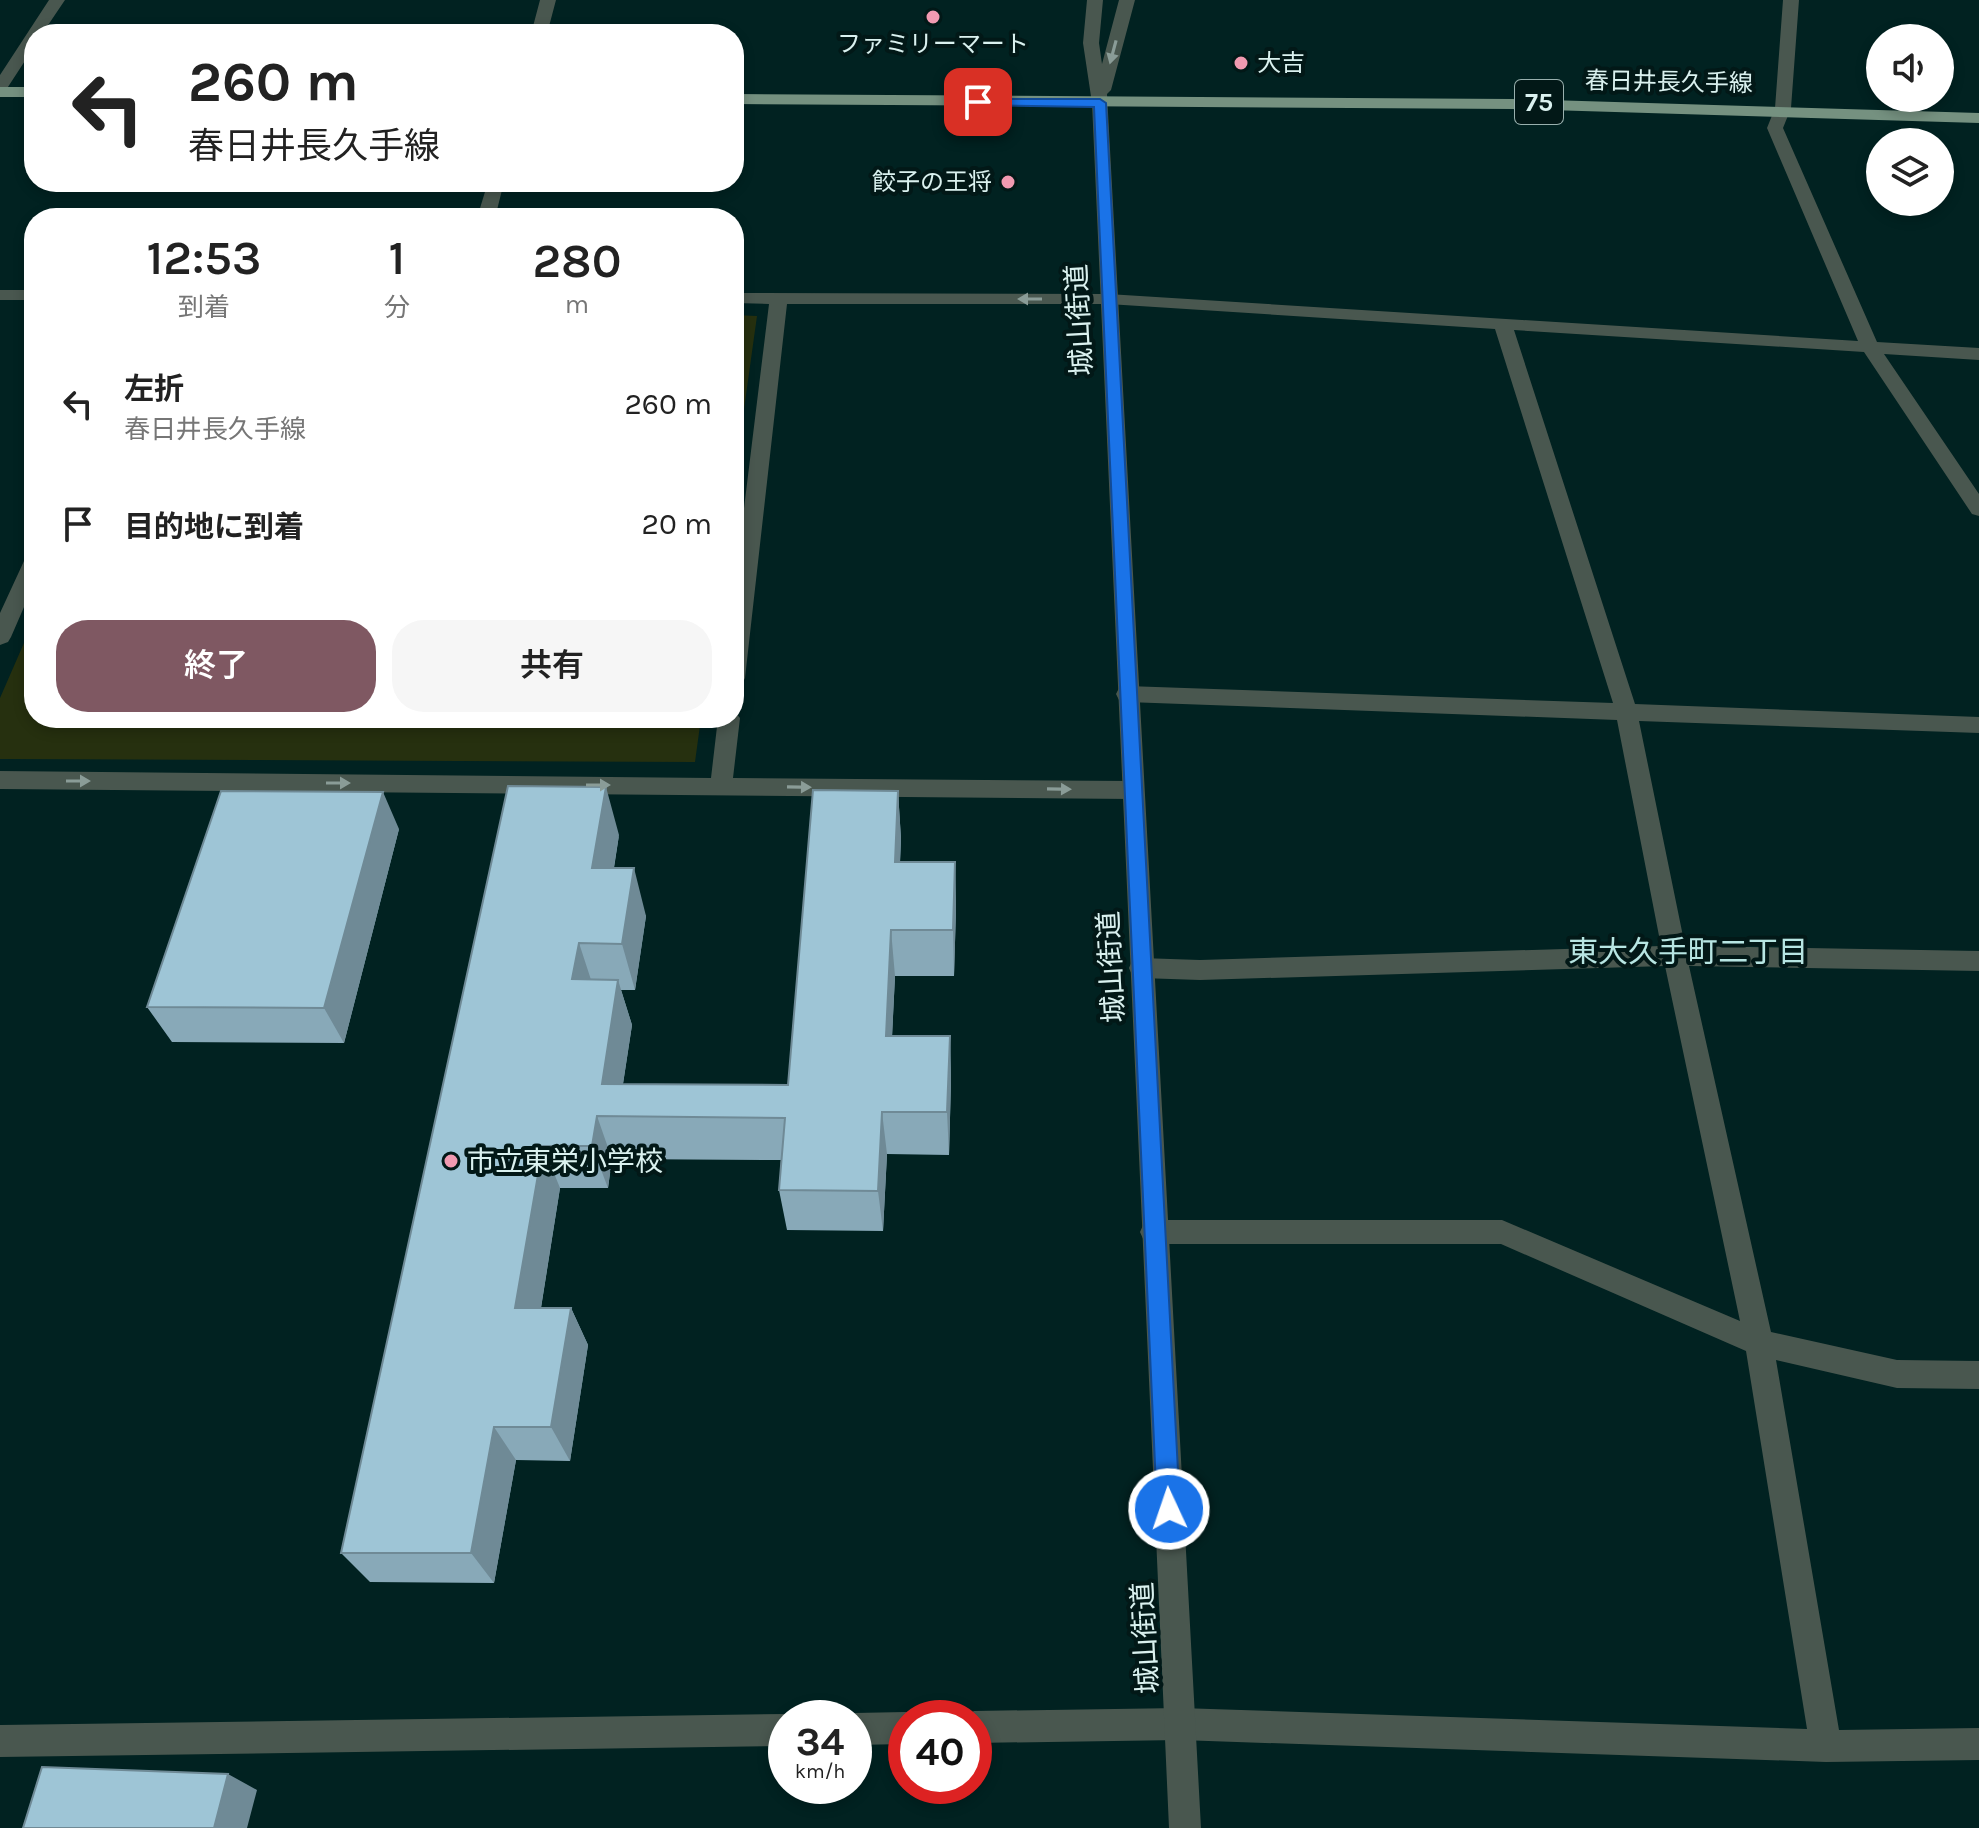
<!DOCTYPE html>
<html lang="ja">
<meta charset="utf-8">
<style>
:root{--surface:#fff;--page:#f6f6f6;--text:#222;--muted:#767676;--accent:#7f5862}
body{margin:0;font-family:Karla,"Noto Sans JP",sans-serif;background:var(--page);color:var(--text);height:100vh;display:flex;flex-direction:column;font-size:30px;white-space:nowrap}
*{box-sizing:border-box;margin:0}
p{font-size:26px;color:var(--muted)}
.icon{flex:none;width:44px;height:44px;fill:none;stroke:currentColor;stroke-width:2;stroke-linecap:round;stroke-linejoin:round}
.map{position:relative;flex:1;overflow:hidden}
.panel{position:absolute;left:24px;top:208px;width:720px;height:520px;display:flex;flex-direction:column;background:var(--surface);border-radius:32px;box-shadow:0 4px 12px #0003}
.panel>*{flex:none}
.banner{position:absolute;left:24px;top:24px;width:720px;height:168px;border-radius:32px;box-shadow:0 4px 12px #0003;background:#fff;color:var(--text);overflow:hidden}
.buttons{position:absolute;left:1866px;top:24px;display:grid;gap:16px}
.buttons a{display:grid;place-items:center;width:88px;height:88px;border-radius:50%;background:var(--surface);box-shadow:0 4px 12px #0003;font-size:40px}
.speed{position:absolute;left:768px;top:1700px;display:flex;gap:16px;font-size:40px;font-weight:700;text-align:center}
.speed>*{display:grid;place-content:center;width:104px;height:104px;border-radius:50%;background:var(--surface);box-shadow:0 4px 12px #0003;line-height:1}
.speed small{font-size:20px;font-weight:400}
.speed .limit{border:12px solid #d22;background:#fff;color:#111}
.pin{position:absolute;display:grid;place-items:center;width:68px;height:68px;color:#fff;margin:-34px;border-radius:16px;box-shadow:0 4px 12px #0006}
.me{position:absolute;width:88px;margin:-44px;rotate:357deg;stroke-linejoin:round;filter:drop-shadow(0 0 6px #0008)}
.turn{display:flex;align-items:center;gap:28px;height:168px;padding:0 32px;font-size:36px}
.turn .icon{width:104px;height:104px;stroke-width:2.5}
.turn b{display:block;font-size:56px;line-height:68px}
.eta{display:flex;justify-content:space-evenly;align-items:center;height:136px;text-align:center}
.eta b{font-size:48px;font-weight:600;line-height:56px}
.primary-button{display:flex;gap:16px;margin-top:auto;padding:16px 32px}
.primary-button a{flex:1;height:92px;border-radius:32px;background:var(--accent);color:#fff;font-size:32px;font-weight:600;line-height:92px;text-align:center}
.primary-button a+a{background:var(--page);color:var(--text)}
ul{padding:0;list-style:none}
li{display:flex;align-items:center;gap:24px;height:120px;padding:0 32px}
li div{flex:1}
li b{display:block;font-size:30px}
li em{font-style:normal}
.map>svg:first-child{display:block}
.green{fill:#26300f}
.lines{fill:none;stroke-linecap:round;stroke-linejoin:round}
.minor{fill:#49574f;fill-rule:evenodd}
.tertiary{fill:#49574f;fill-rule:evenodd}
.primary{fill:#759180;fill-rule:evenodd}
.wall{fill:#88a9b8}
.shaded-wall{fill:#6f8a96}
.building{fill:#9ec5d6;stroke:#6f8a96;stroke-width:2}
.oneway{fill:#8a9c97}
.route{fill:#1a73e8;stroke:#114b97;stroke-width:2}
.poi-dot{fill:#f19ab1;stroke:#021817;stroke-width:3}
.labels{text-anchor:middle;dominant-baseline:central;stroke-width:8;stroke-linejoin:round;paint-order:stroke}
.far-poi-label{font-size:24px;fill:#daf1ef;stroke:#021817}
.far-street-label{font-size:24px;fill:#daf1ef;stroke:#021817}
.shield{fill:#021817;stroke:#99b0ae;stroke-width:2}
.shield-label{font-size:26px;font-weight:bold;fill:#daf1ef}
.street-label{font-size:28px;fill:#daf1ef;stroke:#021817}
.poi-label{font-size:28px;fill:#daf1ef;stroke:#021817;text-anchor:start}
.neighbourhood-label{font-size:30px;fill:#b7e5e2;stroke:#021817}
</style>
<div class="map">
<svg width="1979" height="1828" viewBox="0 0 1979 1828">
<rect width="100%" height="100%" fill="#012221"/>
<path class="green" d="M734 315 757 316 734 481Z
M34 620V718H701L695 762 0 759V698Z"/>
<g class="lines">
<path class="minor" d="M49 0H65L42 34H34V47L6 90 0 92V75Z
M540 0H556L547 34H531Z
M1783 0H1799L1791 108 1783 128 1877 342 1979 348V360L1884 354 1979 494V516L1972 514 1864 352 1514 330 1635 704 1979 717V733L1639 721 1685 946 1979 951V971L1689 966 1771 1332 1897 1360 1979 1361V1389L1897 1388 1776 1360 1839 1730 1979 1728V1760L1826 1762 1180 1740 974 1743V1718H962L974 1711 1180 1708 1807 1729 1746 1351 1501 1244H1154L1144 1241 1140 1232 1144 1223 1154 1220H1502L1740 1321 1665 966 1200 980 1141 978 1132 975 1129 968 1132 961 1141 958 1200 960 1661 946 1617 720 1127 702 1119 700 1116 694 1119 688 1127 686 1613 703 1495 329 1108 304H787L745 678 742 684 734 686V590L769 304 734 303V293L1108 294 1858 341 1767 128 1775 108Z
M488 182H504L495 218H477Z
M0 290H34V300H0Z
M34 554V584L11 637 8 642 0 645V613L24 561 27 556Z
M734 711 740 718 733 778 1132 781 1140 784 1143 790 1140 796 1132 799 0 789V771L711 778 718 718H734Z
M906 1712 918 1718H906V1744L854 1745V1718H843L854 1713Z
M786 1714 796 1718H786V1746L0 1757V1725Z"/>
<path class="tertiary" d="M1087 0H1103L1099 43 1102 64 1119 0H1135L1111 90 1107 94 1201 1828H1169L1092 103 1083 43Z"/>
<path class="primary" d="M0 87H34V97H0Z
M734 94 1512 99 1979 113V123L1512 109 734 104Z"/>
</g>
<path class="wall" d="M898 791 901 839 900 862H955L956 909 954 976H895L892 1036H950L951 1081 949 1155 887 1154 883 1231 787 1230 779 1190 781 1160 612 1159 608 1188H560L541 1308H571L588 1345 570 1461 516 1460 494 1583 370 1582 341 1553 619 835 614 868 646 916 635 990H621L632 1025 623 1084 788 1085Z
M399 829 344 1043 172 1042 147 1007Z"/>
<path class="shaded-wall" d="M606 787 619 835 606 916 592 868Z
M898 791 901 839 898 909 895 862Z
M383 792 399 829 344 1043 324 1008Z
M955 862 956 909 954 976 953 930Z
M634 868 646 916 635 990 622 944Z
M891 930 895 976 890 1080 886 1036Z
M579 943 594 989 572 979Z
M618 980 632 1025 618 1116 602 1084Z
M950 1036 951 1081 949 1155 947 1112Z
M882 1112 887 1154 883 1231 878 1191Z
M597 1116 612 1159 608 1188 592 1146Z
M543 1146 560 1188 535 1345 515 1308Z
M571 1308 588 1345 570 1461 551 1427Z
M494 1427 516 1460 494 1583 471 1553Z
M228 1774 257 1790 247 1828H214Z"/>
<path class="building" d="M508 786 606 787 592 868H634L622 944 579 943 572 979 618 980 602 1084 788 1085 813 790 898 791 895 862H955L953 930H891L886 1036H950L947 1112H882L878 1191 779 1190 785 1118 597 1116 592 1146H543L515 1308H571L551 1427H494L471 1553H341Z
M221 791 383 792 324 1008 147 1007Z
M42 1767 228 1774 214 1828H23Z"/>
<defs><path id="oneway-solid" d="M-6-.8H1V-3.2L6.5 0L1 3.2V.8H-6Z" transform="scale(2)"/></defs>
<g class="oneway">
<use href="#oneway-solid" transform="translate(1113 52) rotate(105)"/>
<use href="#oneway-solid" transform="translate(1030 299) rotate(-180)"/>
<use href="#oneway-solid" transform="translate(78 781)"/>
<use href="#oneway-solid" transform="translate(338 783)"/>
<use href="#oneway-solid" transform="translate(598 785)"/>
<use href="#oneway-solid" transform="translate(799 787) rotate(1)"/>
<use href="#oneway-solid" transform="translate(1059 789) rotate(1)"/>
</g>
<path class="route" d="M973 99H1100L1106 103 1180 1509 1177 1517 1169 1520 1161 1517 1157 1509 1094 107 978 105 973 104Z"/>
<g class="poi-dot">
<circle cx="933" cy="17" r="8"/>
<circle cx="1241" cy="63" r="8"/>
<circle cx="1008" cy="182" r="8"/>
<circle cx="451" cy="1161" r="8"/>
</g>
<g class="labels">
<g class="far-poi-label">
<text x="933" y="44">ファミリーマート</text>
<text x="1257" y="63" text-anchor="start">大吉</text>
<text x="992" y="182" text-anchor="end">餃子の王将</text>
</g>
<g class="far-street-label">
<text transform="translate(1669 82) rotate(1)">春日井長久手線</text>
</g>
<rect class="shield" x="1515" y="80" width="48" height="44" rx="6"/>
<g class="shield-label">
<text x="1539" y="102">75</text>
</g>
<g class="street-label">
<text transform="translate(1079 320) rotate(-93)">城山街道</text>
<text transform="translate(1111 967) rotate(-93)">城山街道</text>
<text transform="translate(1145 1638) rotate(-93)">城山街道</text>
</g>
<g class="poi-label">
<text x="467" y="1161">市立東栄小学校</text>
</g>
<g class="neighbourhood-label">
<text x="1688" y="952">東大久手町二丁目</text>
</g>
</g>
</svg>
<div class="buttons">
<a><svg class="icon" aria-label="sound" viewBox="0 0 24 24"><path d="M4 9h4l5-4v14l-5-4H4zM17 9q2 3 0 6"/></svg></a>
<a><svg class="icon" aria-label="layers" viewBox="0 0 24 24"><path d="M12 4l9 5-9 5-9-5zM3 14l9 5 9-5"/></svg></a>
</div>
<div class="speed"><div>34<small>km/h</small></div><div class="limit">40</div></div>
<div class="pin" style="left:978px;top:102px;background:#d93025"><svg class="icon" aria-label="arrive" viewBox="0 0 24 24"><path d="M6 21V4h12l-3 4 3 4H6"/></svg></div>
<svg class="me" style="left:1169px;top:1509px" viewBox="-20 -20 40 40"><circle r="17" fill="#1a73e8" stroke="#fff" stroke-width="3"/><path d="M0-11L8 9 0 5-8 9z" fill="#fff"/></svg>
<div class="banner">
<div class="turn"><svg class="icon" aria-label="left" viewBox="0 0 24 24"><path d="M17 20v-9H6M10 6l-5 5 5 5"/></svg><div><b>260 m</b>春日井長久手線</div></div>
</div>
<section class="panel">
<div class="eta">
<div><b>12:53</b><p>到着</p></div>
<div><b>1</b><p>分</p></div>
<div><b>280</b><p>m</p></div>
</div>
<ul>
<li><svg class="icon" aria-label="left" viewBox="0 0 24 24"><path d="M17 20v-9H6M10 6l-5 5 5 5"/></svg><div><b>左折</b><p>春日井長久手線</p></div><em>260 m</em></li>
<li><svg class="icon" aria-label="arrive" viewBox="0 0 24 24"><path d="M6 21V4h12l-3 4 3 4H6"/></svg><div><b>目的地に到着</b></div><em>20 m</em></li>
</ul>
<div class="primary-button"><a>終了</a><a>共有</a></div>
</section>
</div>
